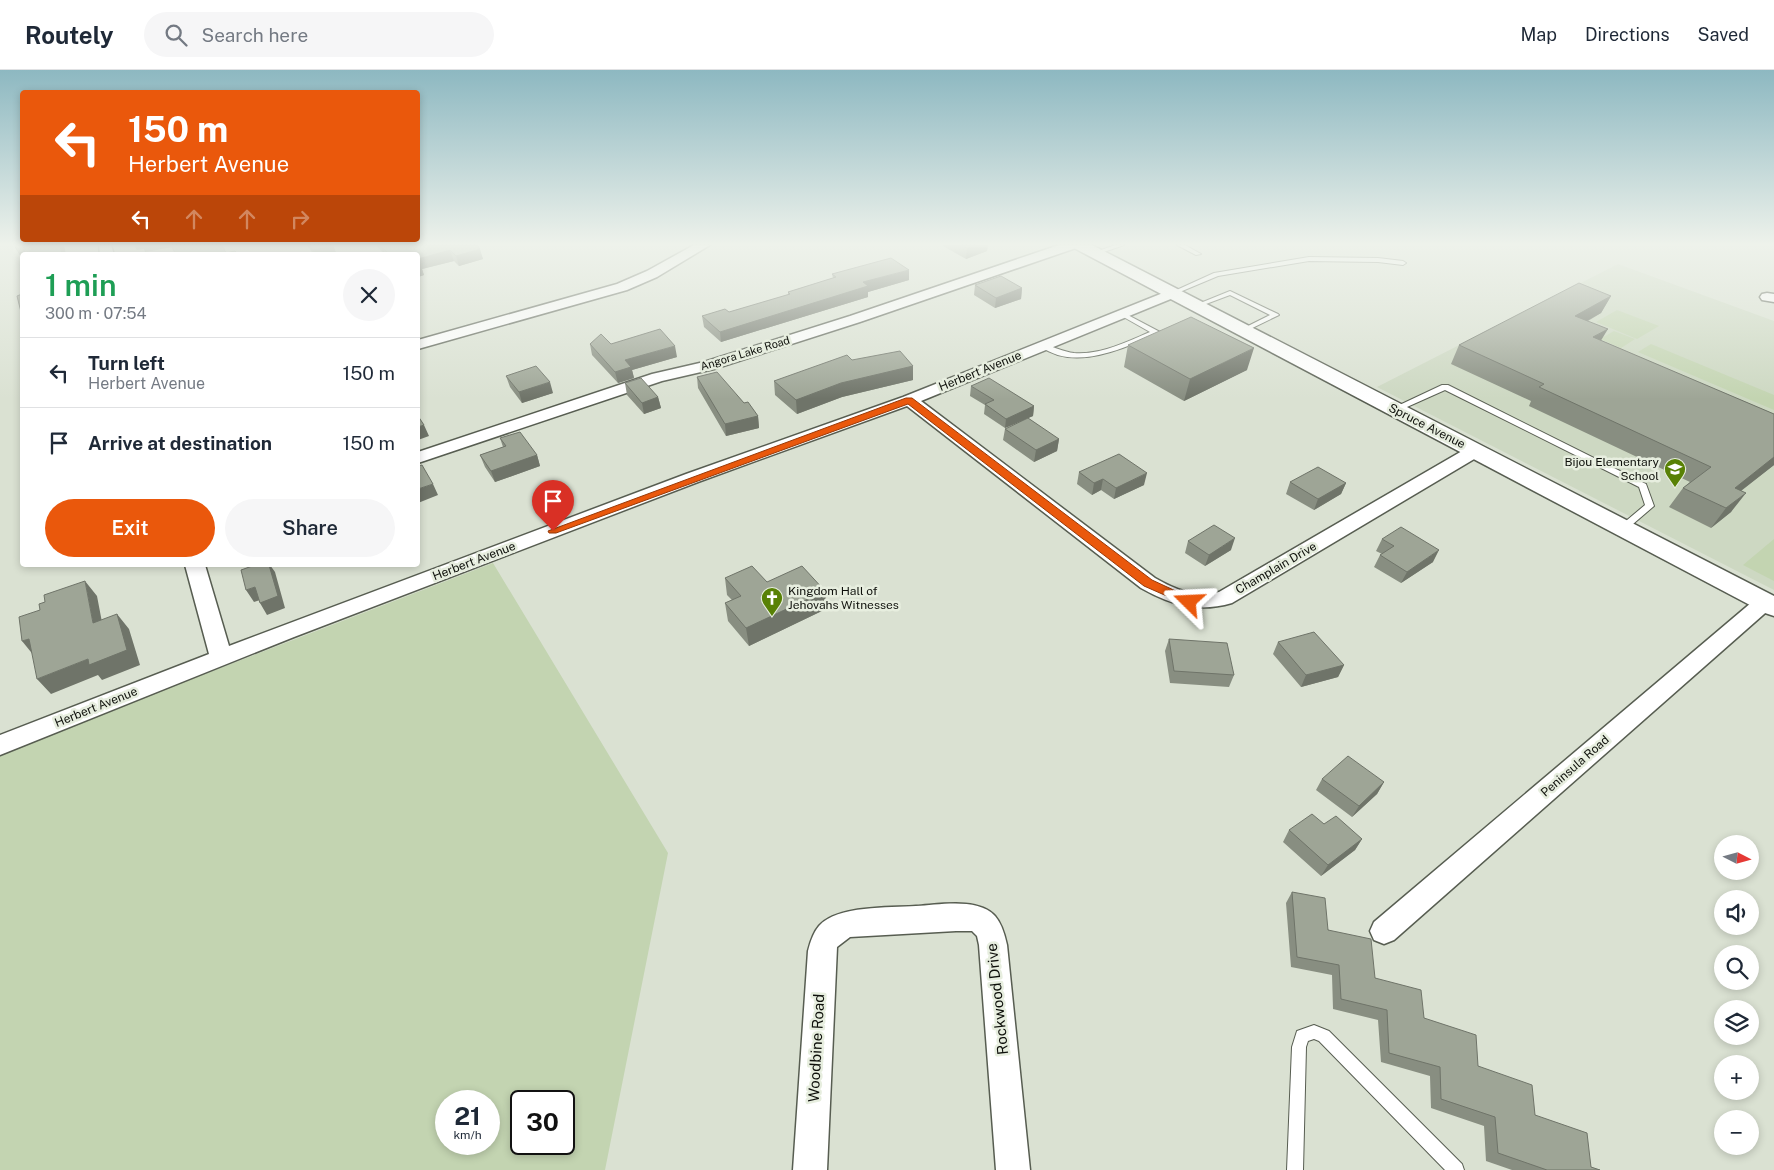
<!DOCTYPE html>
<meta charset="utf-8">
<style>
:root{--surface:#fff;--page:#f6f6f7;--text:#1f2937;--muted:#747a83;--line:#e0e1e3;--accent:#ea580c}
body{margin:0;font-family:"Public Sans",sans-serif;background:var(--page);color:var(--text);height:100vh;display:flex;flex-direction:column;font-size:19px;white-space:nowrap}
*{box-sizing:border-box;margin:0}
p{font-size:16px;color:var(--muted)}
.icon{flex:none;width:28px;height:28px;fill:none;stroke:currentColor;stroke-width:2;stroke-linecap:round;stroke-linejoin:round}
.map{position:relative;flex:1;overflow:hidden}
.details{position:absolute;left:20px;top:182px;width:400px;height:315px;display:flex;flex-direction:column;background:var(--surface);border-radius:5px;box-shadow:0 2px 8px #0003}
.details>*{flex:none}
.top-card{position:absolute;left:20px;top:20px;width:400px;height:152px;border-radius:5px;box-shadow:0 2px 8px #0003;background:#ea580c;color:#fff;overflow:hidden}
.needle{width:32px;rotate:96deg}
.tools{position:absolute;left:1714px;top:765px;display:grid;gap:10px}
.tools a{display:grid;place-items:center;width:45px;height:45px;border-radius:50%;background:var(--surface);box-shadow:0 2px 8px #0003;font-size:25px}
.speed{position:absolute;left:435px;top:1020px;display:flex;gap:10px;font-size:25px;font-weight:700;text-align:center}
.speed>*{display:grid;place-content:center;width:65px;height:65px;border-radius:50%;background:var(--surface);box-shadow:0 2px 8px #0003;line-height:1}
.speed small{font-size:12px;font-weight:400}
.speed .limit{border:2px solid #111;border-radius:8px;background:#fff;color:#111}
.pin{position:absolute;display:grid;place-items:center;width:42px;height:42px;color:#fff;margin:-51px -21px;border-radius:50% 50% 50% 0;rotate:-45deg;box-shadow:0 0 5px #0007}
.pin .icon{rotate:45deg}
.me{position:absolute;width:55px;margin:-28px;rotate:291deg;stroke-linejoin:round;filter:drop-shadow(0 0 4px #0008)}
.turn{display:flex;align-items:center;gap:18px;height:105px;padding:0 25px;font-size:22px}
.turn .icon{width:65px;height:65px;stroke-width:2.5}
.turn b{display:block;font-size:35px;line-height:42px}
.lanes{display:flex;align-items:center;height:48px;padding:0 25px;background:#0003;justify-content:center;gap:25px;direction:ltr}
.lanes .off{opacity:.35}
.round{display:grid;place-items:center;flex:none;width:52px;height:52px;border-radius:26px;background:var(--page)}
.head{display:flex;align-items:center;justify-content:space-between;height:85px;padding:0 25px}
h1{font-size:30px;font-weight:600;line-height:38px;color:#1e9e55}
.button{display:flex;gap:10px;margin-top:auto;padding:10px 25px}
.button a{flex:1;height:58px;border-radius:30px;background:var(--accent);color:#fff;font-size:20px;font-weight:600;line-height:58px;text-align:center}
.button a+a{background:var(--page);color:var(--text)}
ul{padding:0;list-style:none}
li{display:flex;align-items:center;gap:15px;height:70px;padding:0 25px;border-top:1px solid var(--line)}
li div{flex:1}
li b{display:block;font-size:19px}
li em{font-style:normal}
header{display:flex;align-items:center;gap:30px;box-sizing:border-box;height:70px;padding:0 25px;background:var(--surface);border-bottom:1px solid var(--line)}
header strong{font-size:24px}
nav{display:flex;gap:28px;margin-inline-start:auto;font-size:18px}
.search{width:350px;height:45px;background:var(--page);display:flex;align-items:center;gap:12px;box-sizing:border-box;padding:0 18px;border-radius:28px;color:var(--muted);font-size:19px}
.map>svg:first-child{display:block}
.built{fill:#cdd8c2}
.green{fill:#c3d4b1;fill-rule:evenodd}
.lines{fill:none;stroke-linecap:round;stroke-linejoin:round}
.service-casing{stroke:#575d51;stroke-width:2}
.minor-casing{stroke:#575d51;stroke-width:3}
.tertiary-casing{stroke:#575d51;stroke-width:3}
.service{fill:#fff;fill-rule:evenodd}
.minor{fill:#fff;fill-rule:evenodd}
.tertiary{fill:#fff;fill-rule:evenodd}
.wall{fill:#888e81}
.shaded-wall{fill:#6f7469}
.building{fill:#9ea596;stroke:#6f7469}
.route{fill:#ea580c;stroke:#983908}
.labels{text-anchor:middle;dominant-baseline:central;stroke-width:5;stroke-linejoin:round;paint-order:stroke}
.far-street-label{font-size:11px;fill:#0e100b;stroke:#e7eedf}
.street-label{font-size:12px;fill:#0e100b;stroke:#e7eedf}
.poi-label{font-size:12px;fill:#0e100b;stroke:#e7eedf;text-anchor:end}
.near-street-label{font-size:15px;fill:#0e100b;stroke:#e7eedf}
</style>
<header>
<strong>Routely</strong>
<div class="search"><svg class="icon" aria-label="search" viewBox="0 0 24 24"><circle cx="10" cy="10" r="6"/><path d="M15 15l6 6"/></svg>Search here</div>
<nav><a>Map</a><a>Directions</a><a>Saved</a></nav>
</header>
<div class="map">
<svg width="1774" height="1100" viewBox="0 0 1774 1100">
<rect width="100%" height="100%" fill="#dae1d2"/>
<path class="built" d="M1618 194 1774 251V520L1377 317Z"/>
<path class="green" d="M1617 240 1659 256 1637 269 1596 252Z
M1614 261 1635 269 1621 278 1600 269Z
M1651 274 1774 325V340L1638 282Z
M1774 469V511L1743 495Z
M493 493 668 783 605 1100H0V683ZM446 1031H489V1074H446ZM521 1031H564V1074H521Z"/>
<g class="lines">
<g class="service-casing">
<path id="service" d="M1115 175H1124L1098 184 1093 183Z
M1177 175H1185L1201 184 1196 185Z
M1309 187 1378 188 1403 191 1406 193 1403 195 1378 192 1309 191 1218 206 1175 224 1170 223 1214 203Z
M1230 221 1278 244 1279 245 1244 262 1240 260 1270 245 1230 225 1198 237 1193 236Z
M1120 243H1124L1160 262C1154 266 1145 269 1138 272 1109 284 1069 298 1040 276L1044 274C1054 277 1064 282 1074 283 1101 285 1126 272 1150 262L1120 245Z
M1442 315H1448L1646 414 1654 436 1626 460H1620L1618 458 1620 456 1645 435 1639 417 1445 320 1398 341H1392L1391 339Z
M1314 955 1329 961 1462 1094 1464 1100H1445L1319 971 1314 969 1308 971 1306 977 1303 1100H1287L1292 977 1297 961Z"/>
</g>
<g class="minor-casing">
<path id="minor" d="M99 175H111L114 185H100Z
M694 175H710L657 207 627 220 418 279V270L617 214 647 201Z
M1059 175H1078L1076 178 860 252 714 299 662 311 418 393V382L652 304 704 292 850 246Z
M1173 219 1180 223 1178 226 921 331 1155 508C1176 520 1195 528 1219 522L1469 377H1481L1484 381 1481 385 1232 533C1198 543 1171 535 1141 518L907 336 698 412 294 567 0 685V665L209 584 185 495H205L229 576 686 404 903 327Z
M1767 223 1774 224V232L1762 230 1760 227 1762 224Z
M1765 525 1774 530 1772 537 1394 870 1384 874 1374 870 1370 861 1374 852 1758 527Z
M916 836C938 835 978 827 995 846 1002 854 1005 866 1007 875L1030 1100H996L979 875 977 866 972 861H956L850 867 837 877 827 1100H793L808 881C810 873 813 863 819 856 837 835 889 838 916 836Z"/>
</g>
<g class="tertiary-casing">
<path id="tertiary" d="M1072 175H1092L1774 526V546L1765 543 1074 178Z"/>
</g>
<use href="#service" class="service"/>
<use href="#minor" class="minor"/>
<use href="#tertiary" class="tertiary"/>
</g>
<path class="wall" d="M307 175H333L337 185H314Z
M376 175H409L402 177 477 175 483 189 459 196 454 191 422 199 424 205 418 207V185H385V183L384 184Z
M943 175H988L987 181 966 189 943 176Z
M832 204 909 210 868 222V227L721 272 704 257 702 246 729 242 788 225V222L833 208Z
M975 215 1022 218 1021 229 995 238 974 225Z
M1611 226 1601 243 1588 251 1601 271 1774 344V395L1741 421 1731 442 1711 458 1669 437 1683 418 1690 412 1529 336 1531 331 1451 294 1459 275Z
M590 274H611L677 287 632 300 634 308 618 313 592 285Z
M1128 275 1247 300 1184 331 1124 297Z
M852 290 913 296V310L842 327 797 344 775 325 774 311Z
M506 306 553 323 522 333 510 317Z
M697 307 744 333 758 346 759 358 726 366 698 318Z
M625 313 658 327 661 338 644 344 627 325Z
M971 316 1034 336 1033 346 1005 358 984 344 985 335 970 326Z
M1005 359 1059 369 1057 381 1034 392 1003 370Z
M500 368 537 385 540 396 495 412 485 397 480 385 503 377Z
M1079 402 1144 415 1114 429 1101 420 1092 425 1077 414Z
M1290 412 1346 413 1341 424 1314 440 1286 424Z
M1382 469 1433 492 1401 513 1374 497 1380 485 1382 484 1376 481Z
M1188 471 1231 480 1205 496 1185 483Z
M725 508 767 512 825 521 826 539 749 576 728 551 725 533 732 530 727 525Z
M1169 569 1234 605 1229 617 1170 613 1165 581Z
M1278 572 1344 595 1338 607 1301 617 1273 584Z
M1322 709 1384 712 1377 724 1352 747 1316 720Z
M1324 754 1362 769 1355 780 1321 806 1283 772 1289 760Z
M1292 822 1375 908 1424 948 1478 996 1535 1045 1591 1097 1600 1100H1512L1486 1091 1484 1056 1431 1038 1430 1006 1381 992 1378 950 1333 939 1332 905 1291 897 1286 833Z"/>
<path class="shaded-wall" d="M60 175H64L66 185H62Z
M134 175H172L173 177 145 182 144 179 137 180Z
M380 175H409L387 180 382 177 385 183 384 184Z
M977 175H988L987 181 966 189 967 178Z
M333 176 337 185H315L313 180Z
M24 177 29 185H22V189L16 179Z
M480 179 483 189 459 196 456 186Z
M450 180 454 191 422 199 424 205 418 207V189Z
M909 200V210L868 222V227L721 272 720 262 863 212Z
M1022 218 1021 229 995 238 996 228Z
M1611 226 1601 243 1565 263 1575 246Z
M1608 259 1597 277 1593 267Z
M675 276 677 287 632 300 634 308 618 313 615 302 625 290Z
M1254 278 1247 300 1184 331 1190 309Z
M913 296V310L842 327 797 344 796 330 841 313Z
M550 312 553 323 522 333 519 322Z
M658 327 661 338 644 344 642 333Z
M1034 336 1033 346 1005 358 1006 349Z
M758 346 759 358 726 366 725 354Z
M424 355 429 366 418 370V357Z
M1059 369 1057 381 1034 392 1036 380Z
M537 385 540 396 495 412 491 401Z
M1774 387V395L1720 437 1735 418Z
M1147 403 1144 415 1114 429 1116 418Z
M1103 409 1101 420 1092 425 1094 413Z
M1346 413 1341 424 1314 440 1318 429Z
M433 414 438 425 418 433V419Z
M1746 423 1731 442 1711 458 1726 438Z
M1235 468 1231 480 1205 496 1209 485Z
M1439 480 1433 492 1401 513 1407 502Z
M269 495H270L275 502 285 538 267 545 260 533Z
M85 511 97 526 105 568 93 553Z
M255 517 263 529 254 532 246 520Z
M825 521 826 539 749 576 746 558Z
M117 544 129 559 140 595 102 610 98 605 51 624 37 609 88 589Z
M29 569 35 587 22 571Z
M1344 595 1338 607 1301 617 1306 605Z
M1384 712 1377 724 1352 747 1359 736Z
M1362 769 1355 780 1321 806 1328 795Z"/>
<path class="building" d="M15 175H60L62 185H25L24 177 16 179Z
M171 175H222L226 183 235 181 238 185H176Z
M309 175H333V176L313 180Z
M412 175H477L480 179 456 186 450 180 418 189V185H390L382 177H405Z
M960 175H977L967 178Z
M891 188 909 200 863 212 868 216 720 262 702 246 725 239 729 242 790 224 788 222 836 207 832 204Z
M1001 206 1022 218 996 228 975 215Z
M1579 213 1611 226 1575 246 1608 259 1593 267 1774 344V387L1735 418 1746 423 1726 438 1683 418 1711 397 1539 317 1544 314 1459 275Z
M22 224V241L21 242 17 226Z
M1191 247 1254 278 1190 309 1128 275Z
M660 259 675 276 625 290 631 297 615 302 590 274 601 264 611 274Z
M900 281 913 296 841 313 796 330 774 311 847 285 852 290Z
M536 296 550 312 519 322 506 306Z
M717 302 744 333 748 332 758 346 725 354 697 307Z
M641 308 658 327 642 333 625 313Z
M989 308 1034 336 1006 349 985 334 994 330 971 316Z
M418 346 424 355 418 357Z
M1028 348 1059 369 1036 380 1005 359Z
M520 362 537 385 491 401 480 385 506 376 500 368Z
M1119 384 1147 403 1116 418 1103 409 1094 413 1079 402Z
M422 395 433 414 418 419V396Z
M1318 397 1346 413 1318 429 1290 412Z
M1214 455 1235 468 1209 485 1188 471Z
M1401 457 1439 480 1407 502 1380 485 1394 476 1382 469Z
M255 495H269L278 526 260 533 255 517 246 520 241 500Z
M752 496 767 512 802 496 825 521 746 558 725 533 741 526 725 508Z
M85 511 93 553 117 544 127 580 89 595 88 589 37 609 29 569 22 571 19 547 40 540 39 534 45 532 44 525Z
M1314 562 1344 595 1306 605 1278 572Z
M1169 569 1227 573 1234 605 1174 601Z
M1348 686 1384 712 1359 736 1322 709Z
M1312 744 1324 754 1336 746 1362 769 1328 795 1289 760Z
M1292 822 1325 828 1328 860 1371 869 1375 908 1421 920 1424 948 1476 965 1478 996 1532 1015 1535 1045 1587 1063 1591 1097 1600 1100H1547L1498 1083 1495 1047 1441 1029 1440 997 1389 983 1387 940 1341 929 1339 895 1297 887Z"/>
<linearGradient id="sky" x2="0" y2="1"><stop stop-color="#8db8c1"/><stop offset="0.53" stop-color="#eef2eb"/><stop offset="1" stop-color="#eef2eb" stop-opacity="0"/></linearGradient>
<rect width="1774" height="329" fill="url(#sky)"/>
<path class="route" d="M906 328H912L1152 510 1193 529V534H1185L1144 516 908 334 556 463H549L548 461Z"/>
<defs>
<g id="school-pin" transform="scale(1.125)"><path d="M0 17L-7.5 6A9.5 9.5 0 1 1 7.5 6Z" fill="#588105" stroke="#e7eedf"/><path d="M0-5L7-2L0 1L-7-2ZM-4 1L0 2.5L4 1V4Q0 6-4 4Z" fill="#fff"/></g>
<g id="church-pin" transform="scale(1.125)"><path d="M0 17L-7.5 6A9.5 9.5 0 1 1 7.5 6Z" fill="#588105" stroke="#e7eedf"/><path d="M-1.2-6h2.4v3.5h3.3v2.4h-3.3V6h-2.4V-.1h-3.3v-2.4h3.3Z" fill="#fff"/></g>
</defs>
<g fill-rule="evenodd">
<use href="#school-pin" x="1675" y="399"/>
<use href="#church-pin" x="772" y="528"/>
</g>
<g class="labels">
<g class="far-street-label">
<text transform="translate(745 283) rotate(-17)">Angora Lake Road</text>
</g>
<g class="street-label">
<text transform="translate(980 301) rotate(-22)">Herbert Avenue</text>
<text transform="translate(1427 356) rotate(27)">Spruce Avenue</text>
<text transform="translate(474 491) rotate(-21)">Herbert Avenue</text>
<text transform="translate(1276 498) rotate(-30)">Champlain Drive</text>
<text transform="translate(96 637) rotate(-22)">Herbert Avenue</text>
<text transform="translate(1575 696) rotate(-41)">Peninsula Road</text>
</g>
<g class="poi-label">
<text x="1659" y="392">Bijou Elementary<tspan x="1659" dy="14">School</tspan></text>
<text x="788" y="521" text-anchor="start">Kingdom Hall of<tspan x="788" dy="14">Jehovahs Witnesses</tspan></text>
</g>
<g class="near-street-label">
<text transform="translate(997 929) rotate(-96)">Rockwood Drive</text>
<text transform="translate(816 978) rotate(-87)">Woodbine Road</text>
</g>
</g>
</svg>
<div class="tools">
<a><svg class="needle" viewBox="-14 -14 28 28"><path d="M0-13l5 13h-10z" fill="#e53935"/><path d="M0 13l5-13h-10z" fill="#747a83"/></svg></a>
<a><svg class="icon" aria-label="sound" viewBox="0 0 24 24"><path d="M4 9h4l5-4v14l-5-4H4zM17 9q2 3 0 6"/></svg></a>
<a><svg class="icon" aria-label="search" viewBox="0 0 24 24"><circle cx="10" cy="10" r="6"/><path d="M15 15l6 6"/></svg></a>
<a><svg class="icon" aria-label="layers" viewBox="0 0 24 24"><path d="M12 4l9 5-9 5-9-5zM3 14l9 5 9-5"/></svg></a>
<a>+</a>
<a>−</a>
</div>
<div class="speed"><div>21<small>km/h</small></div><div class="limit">30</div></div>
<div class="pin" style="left:553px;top:461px;background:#d93025"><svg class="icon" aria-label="arrive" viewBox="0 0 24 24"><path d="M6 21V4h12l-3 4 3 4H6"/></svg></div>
<svg class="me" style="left:1189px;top:532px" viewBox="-20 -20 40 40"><path d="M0-17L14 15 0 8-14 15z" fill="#ea580c" stroke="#fff" stroke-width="4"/></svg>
<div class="top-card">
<div class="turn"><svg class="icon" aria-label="left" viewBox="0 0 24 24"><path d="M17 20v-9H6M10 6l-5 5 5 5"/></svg><div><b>150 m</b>Herbert Avenue</div></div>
<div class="lanes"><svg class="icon" aria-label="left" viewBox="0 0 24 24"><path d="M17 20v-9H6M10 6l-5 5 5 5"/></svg><svg class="icon off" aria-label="ahead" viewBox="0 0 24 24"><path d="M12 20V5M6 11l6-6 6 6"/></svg><svg class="icon off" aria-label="ahead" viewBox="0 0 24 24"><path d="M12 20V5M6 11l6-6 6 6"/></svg><svg class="icon off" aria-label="right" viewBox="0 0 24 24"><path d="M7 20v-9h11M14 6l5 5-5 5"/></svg></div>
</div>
<section class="details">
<div class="head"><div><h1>1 min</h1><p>300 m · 07:54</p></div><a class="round"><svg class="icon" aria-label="close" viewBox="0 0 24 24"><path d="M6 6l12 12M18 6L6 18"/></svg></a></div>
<ul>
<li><svg class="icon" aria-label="left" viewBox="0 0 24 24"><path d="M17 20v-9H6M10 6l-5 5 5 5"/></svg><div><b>Turn left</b><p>Herbert Avenue</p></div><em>150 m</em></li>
<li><svg class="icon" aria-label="arrive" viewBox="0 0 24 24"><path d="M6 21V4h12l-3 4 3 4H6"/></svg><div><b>Arrive at destination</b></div><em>150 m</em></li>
</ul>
<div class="button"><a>Exit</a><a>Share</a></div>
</section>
</div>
